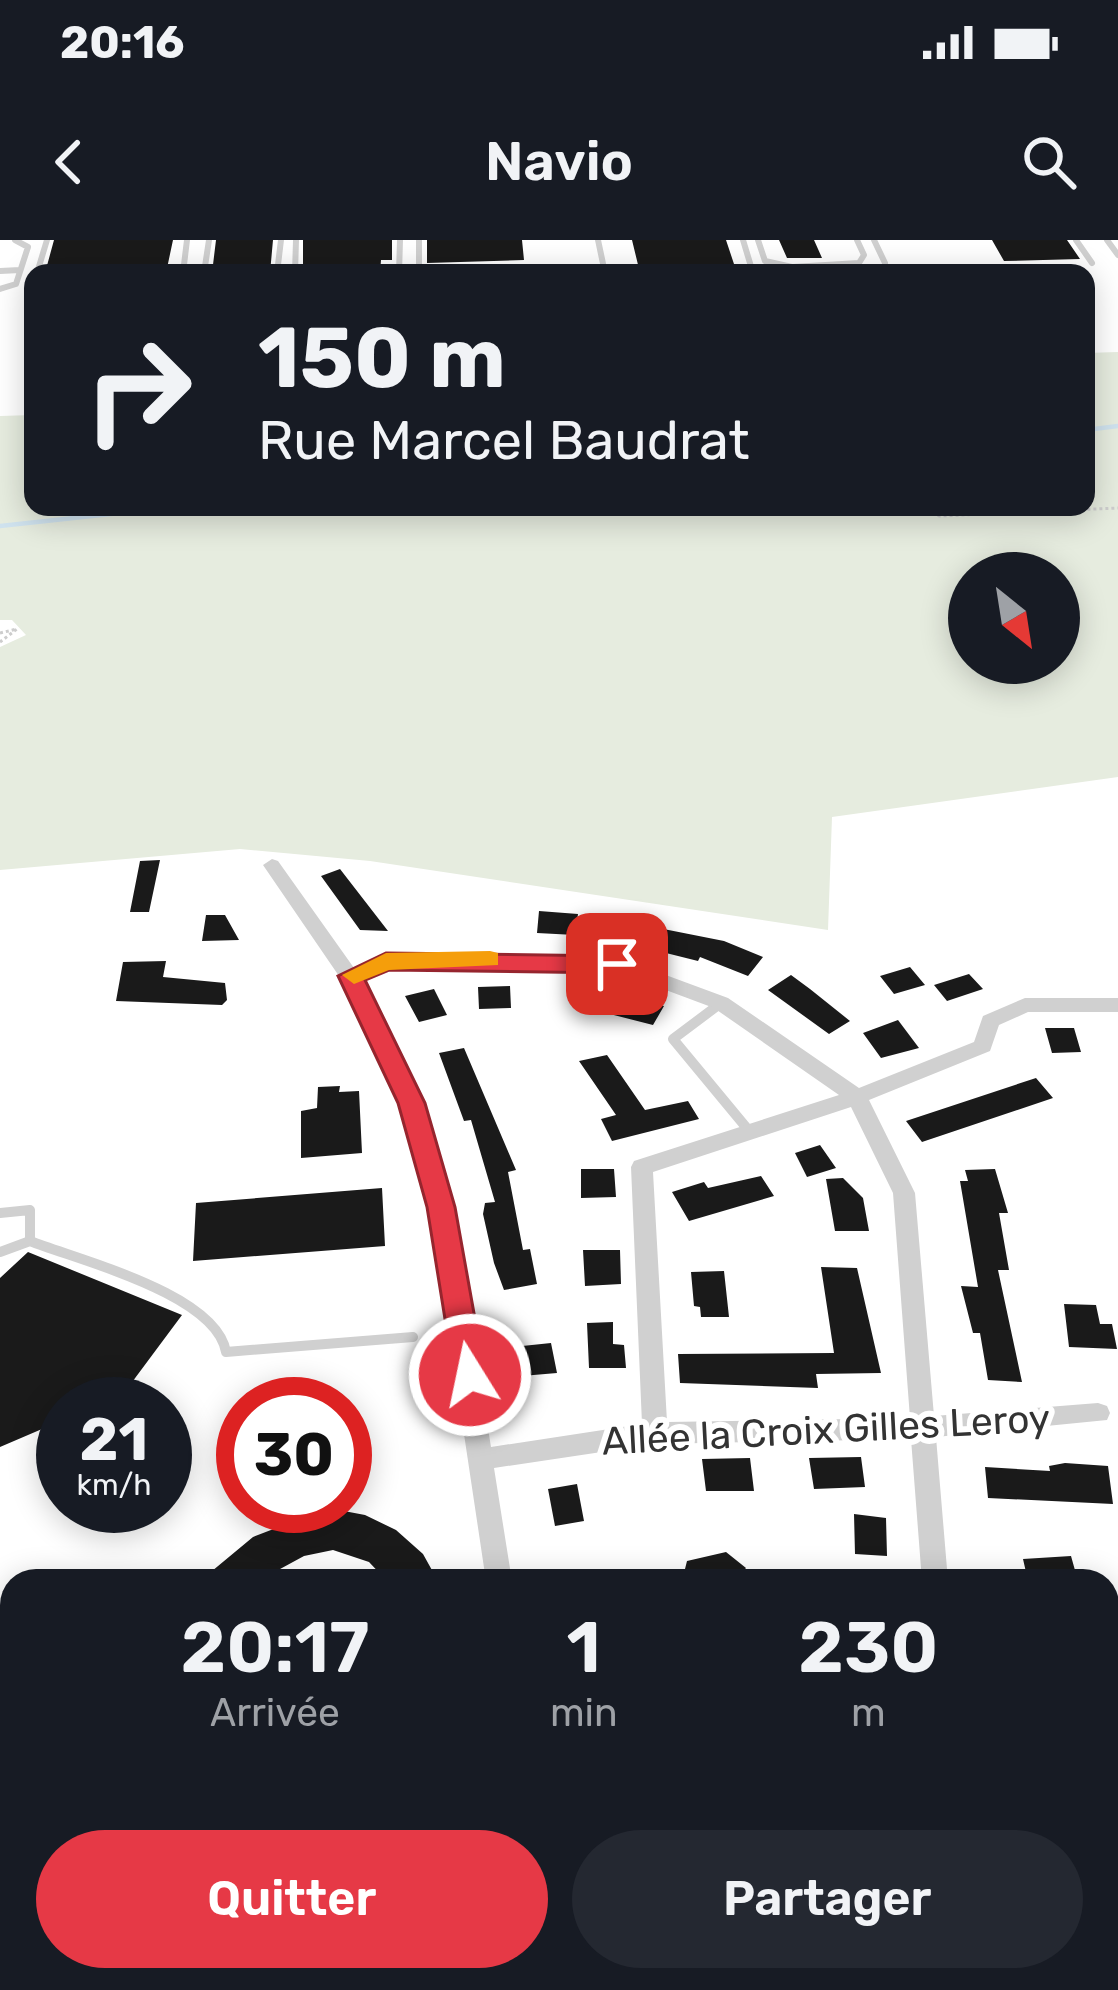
<!DOCTYPE html>
<html lang="fr">
<meta charset="utf-8">
<style>
:root{--surface:#171b24;--page:#242831;--text:#f1f3f6;--muted:#9ea1a6;--accent:#e63946}
body{margin:0;font-family:Rubik,sans-serif;background:var(--page);color:var(--text);height:100vh;display:flex;flex-direction:column;font-size:45px;white-space:nowrap}
*{box-sizing:border-box;margin:0}
p{font-size:39px;color:var(--muted)}
.icon{flex:none;width:66px;height:66px;fill:none;stroke:currentColor;stroke-width:2;stroke-linecap:round;stroke-linejoin:round}
.map{position:relative;flex:1;overflow:hidden}
.sheet{position:absolute;left:0px;top:1329px;width:1119px;height:423px;display:flex;flex-direction:column;background:var(--surface);border-radius:36px 36px 0 0;box-shadow:0 6px 30px #0003}
.sheet>*{flex:none}
.guide{position:absolute;left:24px;top:24px;width:1071px;height:252px;border-radius:24px;box-shadow:0 6px 30px #0003;background:#171b24;color:var(--text);overflow:hidden}
.needle{width:78px;rotate:150deg}
.fabs{position:absolute;left:948px;top:312px;display:grid;gap:24px}
.fabs a{display:grid;place-items:center;width:132px;height:132px;border-radius:50%;background:var(--surface);box-shadow:0 6px 30px #0003;font-size:60px}
.speed{position:absolute;left:36px;top:1137px;display:flex;gap:24px;font-size:60px;font-weight:700;text-align:center}
.speed>*{display:grid;place-content:center;width:156px;height:156px;border-radius:50%;background:var(--surface);box-shadow:0 6px 30px #0003;line-height:1}
.speed small{font-size:30px;font-weight:400}
.speed .limit{border:18px solid #d22;background:#fff;color:#111}
.pin{position:absolute;display:grid;place-items:center;width:102px;height:102px;color:#fff;margin:-51px;border-radius:24px;box-shadow:0 6px 18px #0006}
.me{position:absolute;width:132px;margin:-66px;rotate:350deg;stroke-linejoin:round;filter:drop-shadow(0 0 9px #0008)}
.turn{display:flex;align-items:center;gap:42px;height:252px;padding:0 36px;font-size:54px}
.turn .icon{width:156px;height:156px;stroke-width:2.5}
.turn b{display:block;font-size:84px;line-height:102px}
.eta{display:flex;justify-content:space-evenly;align-items:center;height:204px;text-align:center}
.eta b{font-size:72px;font-weight:600;line-height:84px}
.action{display:flex;gap:24px;margin-top:auto;padding:24px 36px}
.action a{flex:1;height:138px;border-radius:72px;background:var(--accent);color:#fff;font-size:48px;font-weight:600;line-height:138px;text-align:center}
.action a+a{background:var(--page);color:var(--text)}
.status{display:flex;justify-content:space-between;align-items:center;height:84px;padding:0 60px;background:var(--surface);direction:ltr}
.status svg{height:33px;fill:currentColor}
header{display:flex;justify-content:space-between;align-items:center;height:156px;padding:0 36px;background:var(--surface);font-size:54px;font-weight:600}
.map>svg:first-child{display:block}
.green{fill:#e6ecdf;fill-rule:evenodd}
.lines{fill:none;stroke-linecap:round;stroke-linejoin:round}
.stream{stroke:#cfe2ee;stroke-width:4.5}
.building{fill:#1a1a1a}
.path{stroke:#cdcdcd;stroke-width:3;stroke-dasharray:3 3;stroke-linecap:butt}
.lane-far1{stroke:#d0d0d0;stroke-width:6}
.lane{stroke:#d0d0d0;stroke-width:10}
.street{fill:#d0d0d0;fill-rule:evenodd}
.secondary{fill:#bdbdbd;fill-rule:evenodd}
.route{fill:#e63946;stroke:#96252e;stroke-width:3}
.slow{fill:#f59e0b}
.labels{text-anchor:middle;dominant-baseline:central;stroke-width:12;stroke-linejoin:round;paint-order:stroke}
.street-label{font-size:39px;fill:#333;stroke:#fff}
</style>
<div class="status"><b>20:16</b><svg viewBox="0 0 49 12"><path d="M0 12V9h3v3zM5 12V6h3v6zM10 12V3h3v9zM15 12V0h3v12zM26 1h20v11H26zM47 4h2v5h-2z"/></svg></div>
<header><svg class="icon" aria-label="back" viewBox="0 0 24 24"><path d="M15 5l-7 7 7 7"/></svg>Navio<svg class="icon" aria-label="search" viewBox="0 0 24 24"><circle cx="10" cy="10" r="6"/><path d="M15 15l6 6"/></svg></header>
<div class="map">
<svg width="1118" height="1750" viewBox="0 0 1118 1750">
<rect width="100%" height="100%" fill="#fff"/>
<path class="green" d="M1118 112V537L832 577 828 690 370 621 240 609 0 630V407L26 395 12 380H0V176L33 175V267H1086V113ZM969 333H1059V423H969Z"/>
<g class="lines">
<path class="stream" d="M1086 190 1118 186
M0 286 175 267"/>
</g>
<path class="building" d="M54 0H173L166 33H45Z
M216 0H273L270 33H212Z
M303 0H392V20H381L380 33 303 29Z
M427 0H522L524 20 427 23Z
M632 0H726L737 33H640Z
M779 0H814L822 18H787Z
M992 0H1067L1080 19 1004 21Z
M160 620 149 672H130L140 621Z
M340 629 388 691 360 690 321 636Z
M539 671 578 674 575 695 537 693Z
M206 675H225L239 700 202 701Z
M613 679 724 701 763 717 748 736 700 717 698 721 606 698Z
M166 721 163 737 225 743 227 760 222 765 116 761 123 722Z
M910 727 925 745 894 754 880 736Z
M969 734 983 749 947 761 934 745Z
M791 735 810 749 850 781 829 794 768 750Z
M510 746 511 768 479 769 478 747Z
M434 749 447 775 419 782 405 756Z
M599 752 620 754 664 766 653 785 602 772Z
M898 780 919 808 881 818 863 793Z
M1045 788H1074L1081 812 1052 813Z
M464 808 516 930 508 932 523 1010 530 1009 537 1044 504 1050 494 1023 483 974 485 963 495 962 471 880 464 881 439 813Z
M607 815 645 870 688 861 699 879 612 901 601 879 616 875 579 821Z
M1036 838 1053 858 922 902 906 881Z
M340 846 339 852 359 851 362 913 301 918V871L317 868 318 847Z
M820 905 836 928 807 937 795 913Z
M581 929H614L616 957 581 958Z
M995 929 1008 973H999L1009 1030H998L1022 1142 988 1140 980 1093H973L961 1046 978 1047 960 941H968L965 930Z
M761 936 774 956 689 981 672 952 704 942 708 948Z
M843 938 863 958 869 991H835L826 939Z
M382 948 385 1006 193 1021 196 963Z
M583 1010H620L621 1044 585 1046Z
M28 1012 182 1075 121 1157 99 1164H63V1180L0 1207V1038Z
M821 1027 857 1028 881 1133 816 1134 818 1148 680 1143 678 1114 834 1113Z
M724 1031 729 1077H701L700 1067 694 1066 691 1032Z
M1064 1064 1096 1065 1100 1084H1112L1117 1109 1069 1107Z
M613 1082V1104L624 1105 626 1128H589L587 1083Z
M551 1103 557 1133 510 1137 504 1108Z
M861 1217 865 1247 814 1249 809 1218Z
M750 1218 754 1251H706L702 1219Z
M1065 1223 1108 1226 1113 1264 988 1258 985 1227 1050 1231 1049 1226Z
M577 1244 584 1281 555 1286 548 1249Z
M328 1268 365 1275 396 1290 423 1314 438 1341H387L369 1322 333 1310 304 1316 258 1341H200L253 1297Z
M854 1274 886 1278 887 1316 855 1314Z
M726 1312 746 1328 735 1341H682L687 1321Z
M1071 1316 1078 1341H1028L1023 1319Z"/>
<g class="lines">
<path class="path" d="M929 267 939 276 1118 268
M0 393 17 389 0 402"/>
<path class="lane-far1" d="M419 0V29
M598 0 605 33
M743 0 753 33
M758 0 765 21 792 27 859 23 864 15 857 0
M874 0 885 23
M1076 0 1092 23
M1107 0 1118 15
M0 31 20 30
M37 33 47 0
M183 33 187 0
M204 33 209 0
M277 33 281 0
M295 33 296 0
M399 33 400 0
M33 48V56
M0 49 16 44 28 7 15 0"/>
<path class="lane" d="M721 763 673 799 750 892
M0 973 30 970V1001
M0 1012 30 1001C81 1021 216 1054 226 1112L413 1097"/>
<path class="street" d="M272 619 278 621 354 728 386 715 617 717 728 758 859 848 974 802 983 776 1025 758H1118V772H1028L999 785 990 811 869 860 915 953 934 1176 1098 1163 1107 1166 1110 1173 1107 1180 936 1197 948 1341H922L911 1199 655 1204 494 1228 512 1341H486L430 967 402 863 341 739 263 625ZM388 729 615 731 714 768 839 855 634 921 631 927 642 1184 491 1207 452 967 422 863 361 740ZM851 867 893 953 910 1178 667 1182 653 932Z
M957 1740H987L988 1750H958Z"/>
<path class="secondary" d="M0 1663 12 1664V1706L0 1705Z
M432 1740H477L481 1750H436Z
M504 1740H551L547 1750H500Z
M676 1740H865L869 1750H680Z"/>
</g>
<path class="route" d="M386 713 617 716 630 724 617 733 389 730 365 740 425 863 455 967 485 1135 470 1148 454 1135 427 967 398 863 338 736Z"/>
<path class="slow" d="M490 711 498 713V725L389 730 354 744 342 735 386 713Z"/>
<g class="labels">
<g class="street-label">
<text transform="translate(826 1190) rotate(-3)">Allée la Croix Gilles Leroy</text>
</g>
</g>
</svg>
<div class="fabs">
<a><svg class="needle" viewBox="-14 -14 28 28"><path d="M0-13l5 13h-10z" fill="#e53935"/><path d="M0 13l5-13h-10z" fill="#9ea1a6"/></svg></a>
</div>
<div class="speed"><div>21<small>km/h</small></div><div class="limit">30</div></div>
<div class="pin" style="left:617px;top:724px;background:#d93025"><svg class="icon" aria-label="arrive" viewBox="0 0 24 24"><path d="M6 21V4h12l-3 4 3 4H6"/></svg></div>
<svg class="me" style="left:470px;top:1135px" viewBox="-20 -20 40 40"><circle r="17" fill="#e63946" stroke="#fff" stroke-width="3"/><path d="M0-11L8 9 0 5-8 9z" fill="#fff"/></svg>
<div class="guide">
<div class="turn"><svg class="icon" aria-label="right" viewBox="0 0 24 24"><path d="M7 20v-9h11M14 6l5 5-5 5"/></svg><div><b>150 m</b>Rue Marcel Baudrat</div></div>
</div>
<section class="sheet">
<div class="eta">
<div><b>20:17</b><p>Arrivée</p></div>
<div><b>1</b><p>min</p></div>
<div><b>230</b><p>m</p></div>
</div>
<div class="action"><a>Quitter</a><a>Partager</a></div>
</section>
</div>
